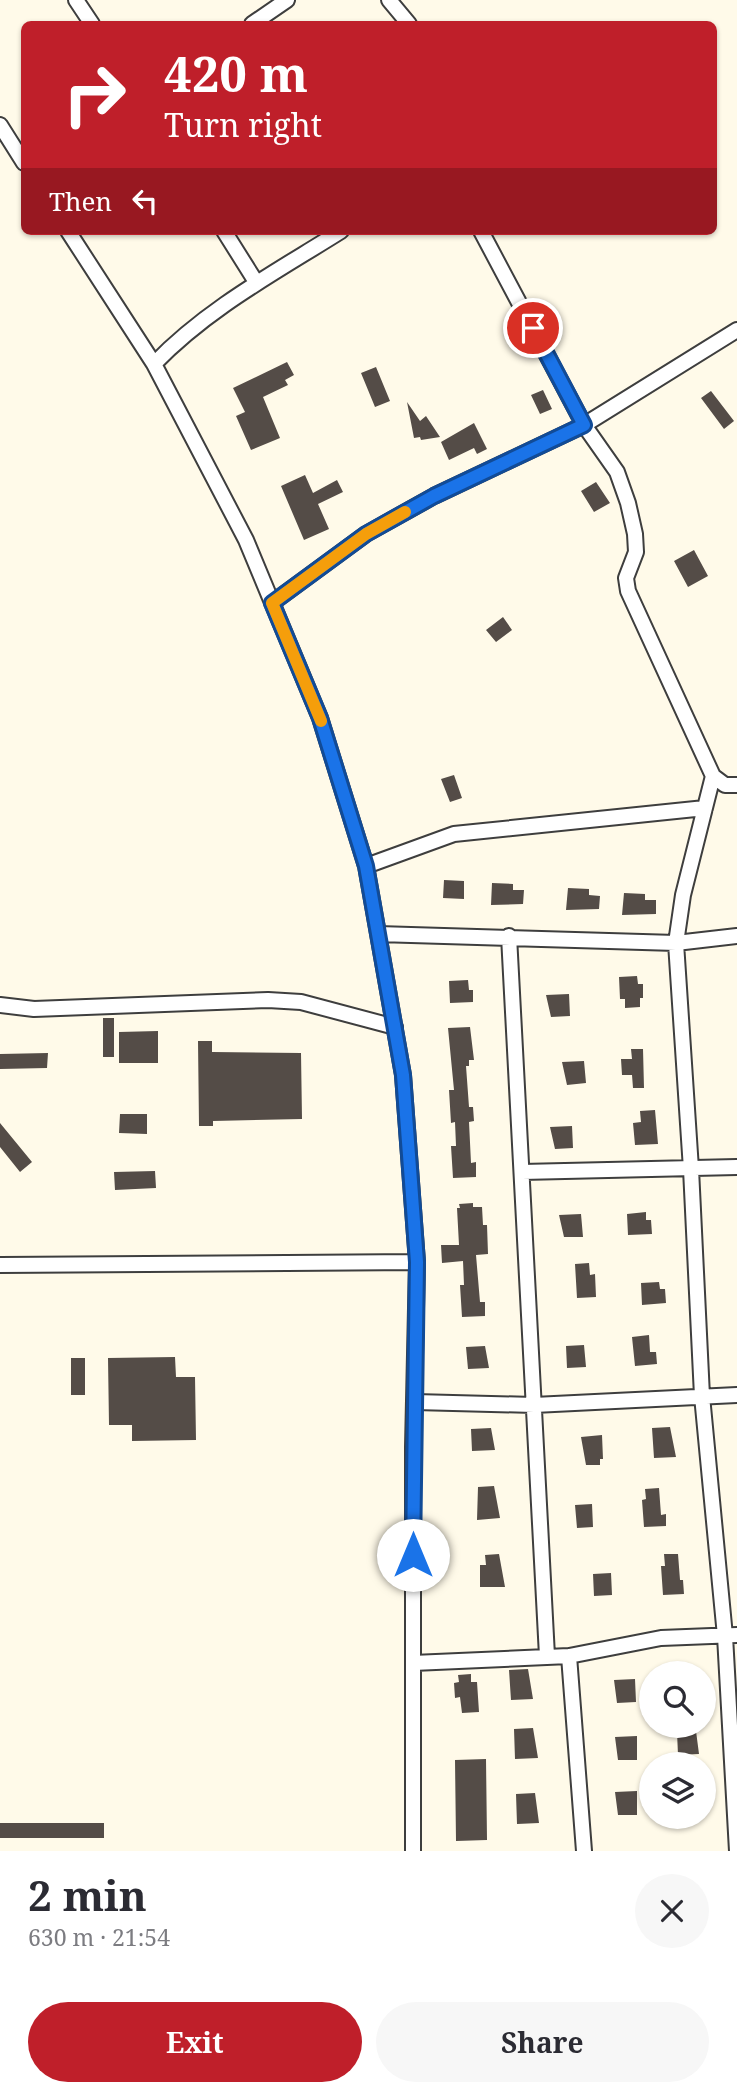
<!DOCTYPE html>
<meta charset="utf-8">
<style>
:root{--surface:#fff;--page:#f7f7f7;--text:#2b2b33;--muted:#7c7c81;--accent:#bf1f2a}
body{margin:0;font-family:"Noto Serif",serif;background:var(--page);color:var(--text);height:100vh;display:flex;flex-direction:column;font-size:26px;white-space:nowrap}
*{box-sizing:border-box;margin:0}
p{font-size:23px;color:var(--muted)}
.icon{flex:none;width:38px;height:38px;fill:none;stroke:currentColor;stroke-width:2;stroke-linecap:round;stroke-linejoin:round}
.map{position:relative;height:1851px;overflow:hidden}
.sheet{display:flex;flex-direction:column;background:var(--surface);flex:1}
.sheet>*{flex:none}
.top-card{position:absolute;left:21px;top:21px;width:696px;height:214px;border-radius:10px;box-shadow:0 2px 5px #0004;background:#bf1f2a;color:#fff;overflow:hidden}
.tools{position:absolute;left:639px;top:1661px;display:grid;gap:14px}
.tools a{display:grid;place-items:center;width:77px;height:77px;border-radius:50%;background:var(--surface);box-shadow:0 2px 5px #0004;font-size:35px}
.pin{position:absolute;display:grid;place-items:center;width:60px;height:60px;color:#fff;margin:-30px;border:4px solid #fff;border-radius:50%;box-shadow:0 2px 7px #0007}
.me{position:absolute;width:77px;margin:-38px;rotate:0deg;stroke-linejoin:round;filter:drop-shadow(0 0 5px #0008)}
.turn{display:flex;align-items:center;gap:24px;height:147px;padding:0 28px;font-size:32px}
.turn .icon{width:91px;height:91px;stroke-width:2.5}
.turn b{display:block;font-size:49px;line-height:60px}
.then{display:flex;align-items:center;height:66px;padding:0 28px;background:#0003;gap:14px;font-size:26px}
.round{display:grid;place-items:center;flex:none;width:74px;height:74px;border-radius:37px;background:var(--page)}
.overview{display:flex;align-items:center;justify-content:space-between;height:119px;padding:0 28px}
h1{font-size:42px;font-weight:700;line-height:52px}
.primary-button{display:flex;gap:14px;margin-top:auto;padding:14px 28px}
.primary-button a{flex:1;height:80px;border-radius:42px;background:var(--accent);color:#fff;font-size:28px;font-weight:700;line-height:80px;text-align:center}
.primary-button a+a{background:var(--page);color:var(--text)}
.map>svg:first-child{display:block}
.building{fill:#544c47}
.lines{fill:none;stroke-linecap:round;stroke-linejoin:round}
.street-casing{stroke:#3e3e3e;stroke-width:18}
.street{stroke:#fff;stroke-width:14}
.route-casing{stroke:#114b97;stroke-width:18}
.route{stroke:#1a73e8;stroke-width:12}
.slow{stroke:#f59e0b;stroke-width:12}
</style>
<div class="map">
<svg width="737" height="1851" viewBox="0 0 737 1851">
<rect width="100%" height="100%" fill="#fffae9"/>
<path class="building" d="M287 362 294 375 285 380 288 385 263 397 280 438 251 450 236 416 245 412 233 388Z
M376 367 390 401 375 407 361 373Z
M543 390 552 409 540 414 531 395Z
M711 391 734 421 724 429 701 398Z
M407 402 420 421 426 416 440 437 421 440 420 437 414 438Z
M474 423 487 449 477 454 474 448 449 460 441 442Z
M305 475 313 493 337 480 343 492 318 504 329 529 304 540 281 486Z
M596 482 610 503 594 512 581 491Z
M694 550 708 576 688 587 674 561Z
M503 617 512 630 496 642 486 630Z
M454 775 462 798 450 802 441 779Z
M444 880 464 881V899L443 898Z
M492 883 513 884V890H524L523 904 491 905Z
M568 888 589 889V895L600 896 599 909 566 910Z
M624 893 645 894V900H656V914L622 915Z
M637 976 638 984H643V998H640V1007L625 1008V999H620L619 977Z
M468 980 469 990H473V1002L450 1003 449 981Z
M569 994 570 1016 551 1017 546 995Z
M103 1018H114V1057H103Z
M470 1027 474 1060H469V1066H466L469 1107H473L474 1121 469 1122 471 1163 476 1162V1177L453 1178 451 1146H456L455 1122 451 1123 449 1090H454L448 1028Z
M158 1031V1063H119V1032Z
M198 1041H212V1052L301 1053 302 1119 213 1121V1126H199Z
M631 1049H643L644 1088H633L632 1075H622L621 1059H632Z
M48 1053 47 1068 0 1069V1054Z
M584 1061 586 1083 567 1085 562 1062Z
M655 1110 658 1144 635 1145 633 1123 641 1122 640 1111Z
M120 1114H147V1134L119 1133Z
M0 1123 32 1162 20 1172 0 1147Z
M572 1126 573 1148 555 1149 550 1127Z
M155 1171 156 1188 115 1190 114 1172Z
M473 1203V1207H482L483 1225H487L488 1254 476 1255 480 1302H485V1316L462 1317 460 1285H464L463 1261 442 1263 441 1245H459L457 1208H460L459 1204Z
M646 1212V1220H651L652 1234 628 1235 627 1214Z
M581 1214 583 1237H564L559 1215Z
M589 1263 590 1275 595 1274 596 1297 577 1298 575 1264Z
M659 1282 660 1289H665L666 1303 642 1305 641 1283Z
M649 1335 650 1352H656L657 1364 635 1366 632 1337Z
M584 1345 586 1367 567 1368 566 1346Z
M485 1346 489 1368 468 1369 466 1347Z
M175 1357 176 1377H195L196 1440 132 1441V1425H109L108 1358Z
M71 1358H85V1395H71Z
M670 1427 676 1457 654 1458 652 1428Z
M491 1428 495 1450 472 1451 471 1429Z
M602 1435 603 1459H600V1465H586L581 1437Z
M494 1486 500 1518 477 1520 478 1487Z
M659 1488 661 1515 666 1514V1526L644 1527 642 1500 646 1499 645 1489Z
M592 1504 593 1527 577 1528 575 1505Z
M499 1554 505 1587H480V1565H486L485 1555Z
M664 1554H678L680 1580H683L684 1594 663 1595 661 1566H665Z
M611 1573 612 1595 594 1596 593 1574Z
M528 1669 533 1699 511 1700 509 1670Z
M471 1674V1682H477L479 1712 462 1713 460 1697 455 1698 454 1683 459 1682 458 1675Z
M635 1679 636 1702 617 1703 614 1680Z
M533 1728 538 1758 515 1759 514 1729Z
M696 1731 699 1754 678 1755 677 1732Z
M637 1736V1760H618L615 1737Z
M486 1759 487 1840 456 1841 455 1760Z
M637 1791V1815H618L615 1792Z
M535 1793 539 1823 517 1824 516 1794Z
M0 1823H104V1838H0Z"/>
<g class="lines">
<g class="street-casing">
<path id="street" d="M76 0 92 24
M389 0 409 24
M252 24 287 0
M0 125 24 163
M68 231 154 364 246 540 320 718 366 866 403 1075 417 1262 413 1447V1851
M224 231 256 282
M481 231 584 425 617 472 628 503 635 534 636 552 626 578 628 591 713 776 683 895 676 943 737 936
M154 364C208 308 276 272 341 231
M272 603 366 534 434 496 584 425 737 330
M713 776 725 785H737
M366 866 454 834 705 808
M378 934 676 943 691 1169 702 1396 725 1636 737 1851
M509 936 547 1656
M0 1005 34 1009 268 1000 301 1002 395 1027
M522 1172 737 1167
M0 1265 417 1262
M415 1402 534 1405 737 1395
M569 1656 584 1851
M413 1663 569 1656 661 1638 737 1635"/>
</g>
<use href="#street" class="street"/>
</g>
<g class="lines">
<g class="route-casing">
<path id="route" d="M413 1555 417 1262 403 1075 366 866 320 718 272 603 366 534 434 496 584 425 533 328"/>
</g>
<use href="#route" class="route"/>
<path class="slow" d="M321 721 272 603 366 534 405 512"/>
</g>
</svg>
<div class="tools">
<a><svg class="icon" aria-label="search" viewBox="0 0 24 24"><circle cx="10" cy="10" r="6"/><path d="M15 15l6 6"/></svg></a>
<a><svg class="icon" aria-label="layers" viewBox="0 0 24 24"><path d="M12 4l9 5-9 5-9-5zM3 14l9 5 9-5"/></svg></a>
</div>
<div class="pin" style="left:533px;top:328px;background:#d93025"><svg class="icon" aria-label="arrive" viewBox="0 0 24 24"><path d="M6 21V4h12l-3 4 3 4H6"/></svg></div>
<svg class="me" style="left:413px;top:1555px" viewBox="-20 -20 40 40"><circle r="19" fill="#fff"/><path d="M0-13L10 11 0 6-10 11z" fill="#1a73e8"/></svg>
<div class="top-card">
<div class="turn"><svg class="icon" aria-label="right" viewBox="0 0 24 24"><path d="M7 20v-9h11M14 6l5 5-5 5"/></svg><div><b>420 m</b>Turn right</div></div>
<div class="then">Then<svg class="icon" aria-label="left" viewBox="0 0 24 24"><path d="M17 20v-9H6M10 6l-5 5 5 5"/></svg></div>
</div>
</div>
<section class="sheet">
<div class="overview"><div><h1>2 min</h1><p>630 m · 21:54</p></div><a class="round"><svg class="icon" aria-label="close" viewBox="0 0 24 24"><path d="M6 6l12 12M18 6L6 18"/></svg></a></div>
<div class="primary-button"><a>Exit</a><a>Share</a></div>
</section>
